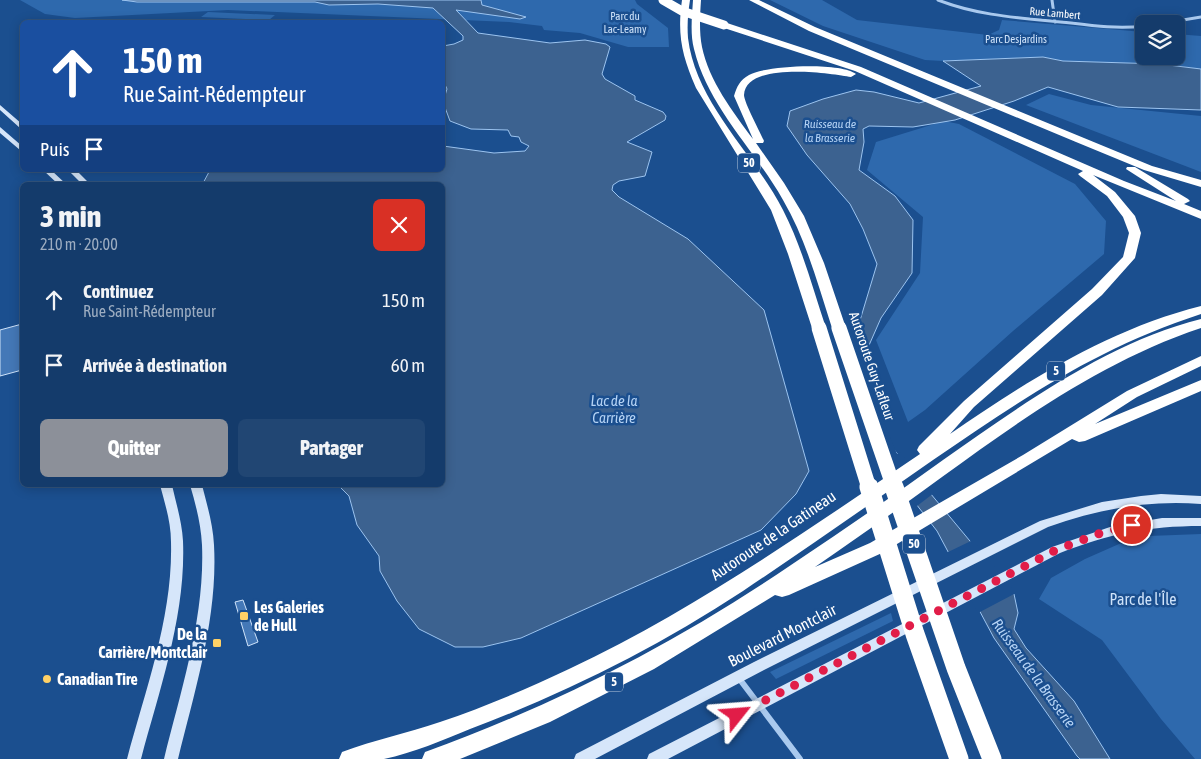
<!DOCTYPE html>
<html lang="fr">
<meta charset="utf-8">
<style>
:root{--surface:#143b6b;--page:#214673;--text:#f1f3f6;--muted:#9dadc1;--line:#33557e;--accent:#8c9099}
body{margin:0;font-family:"Asap Condensed",sans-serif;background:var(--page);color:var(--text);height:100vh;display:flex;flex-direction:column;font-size:19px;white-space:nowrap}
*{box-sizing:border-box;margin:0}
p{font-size:16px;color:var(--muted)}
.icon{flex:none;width:28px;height:28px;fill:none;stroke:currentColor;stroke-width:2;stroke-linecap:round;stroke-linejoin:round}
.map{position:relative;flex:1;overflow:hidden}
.details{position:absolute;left:20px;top:182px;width:425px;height:305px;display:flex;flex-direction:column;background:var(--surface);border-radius:8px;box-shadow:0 2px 12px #0003,0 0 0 1px var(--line)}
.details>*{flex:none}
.top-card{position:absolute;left:20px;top:20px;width:425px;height:152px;border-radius:8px;box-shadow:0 2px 12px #0003,0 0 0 1px var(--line);background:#1a4fa0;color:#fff;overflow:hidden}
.buttons{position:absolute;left:1135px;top:15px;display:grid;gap:10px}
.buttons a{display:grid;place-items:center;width:50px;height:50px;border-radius:8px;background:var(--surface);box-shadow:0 2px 12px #0003,0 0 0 1px var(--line);font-size:25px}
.pin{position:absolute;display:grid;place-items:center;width:42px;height:42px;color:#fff;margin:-21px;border:2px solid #fff;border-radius:50%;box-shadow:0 1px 5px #0007}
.me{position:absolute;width:55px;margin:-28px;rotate:62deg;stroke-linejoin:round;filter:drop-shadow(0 0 4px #0008)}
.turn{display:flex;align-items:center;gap:18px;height:105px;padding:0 20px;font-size:22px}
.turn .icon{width:65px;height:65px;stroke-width:2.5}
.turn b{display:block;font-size:35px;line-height:42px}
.then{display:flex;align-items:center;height:48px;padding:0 20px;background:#0003;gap:10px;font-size:19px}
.round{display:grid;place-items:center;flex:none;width:52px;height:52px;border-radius:8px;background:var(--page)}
.overview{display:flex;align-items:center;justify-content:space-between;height:85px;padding:0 20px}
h1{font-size:30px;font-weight:800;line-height:38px}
.button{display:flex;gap:10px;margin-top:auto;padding:10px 20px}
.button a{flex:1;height:58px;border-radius:8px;background:var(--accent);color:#fff;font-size:20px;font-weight:800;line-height:58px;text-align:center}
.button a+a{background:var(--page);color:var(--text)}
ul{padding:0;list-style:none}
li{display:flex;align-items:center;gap:15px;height:65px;padding:0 20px}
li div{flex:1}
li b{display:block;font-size:19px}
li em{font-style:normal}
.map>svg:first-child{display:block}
.green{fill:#2e69ad}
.water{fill:#3c6290;stroke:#9cc4f0}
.pier{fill:#1b4f8f}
.building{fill:#4478b7;stroke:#cfe3fa}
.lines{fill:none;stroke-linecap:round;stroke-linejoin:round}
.minor-far1{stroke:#a9c9ee;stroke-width:3}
.minor{stroke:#a9c9ee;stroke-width:6}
.secondary{fill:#d6e6fa;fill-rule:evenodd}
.motorway{fill:#fff;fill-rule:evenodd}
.motorway-bridge-far2{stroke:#fff;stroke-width:9}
.motorway-bridge-far1{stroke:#fff;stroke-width:15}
.motorway-bridge{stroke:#fff;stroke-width:19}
.route{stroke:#e11d48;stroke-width:9;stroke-dasharray:0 16.2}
.poi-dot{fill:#ffd166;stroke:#1b4f8f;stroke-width:2}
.labels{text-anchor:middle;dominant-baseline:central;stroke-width:5;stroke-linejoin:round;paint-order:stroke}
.far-street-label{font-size:11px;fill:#fff;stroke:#1b4f8f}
.far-park-label{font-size:11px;fill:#cfe3fa;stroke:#1b4f8f}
.far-water-label{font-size:12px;font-style:italic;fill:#b5d3f5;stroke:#1b4f8f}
.shield{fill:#1b4f8f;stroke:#bbcadd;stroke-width:1}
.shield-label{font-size:12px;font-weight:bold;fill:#fff}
.street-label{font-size:14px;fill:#fff;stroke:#1b4f8f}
.water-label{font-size:15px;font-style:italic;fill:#b5d3f5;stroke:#1b4f8f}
.near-street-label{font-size:16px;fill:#fff;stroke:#1b4f8f}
.near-park-label{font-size:16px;fill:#cfe3fa;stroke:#1b4f8f}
.near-poi-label{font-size:16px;font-weight:bold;fill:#fff;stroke:#1b4f8f;text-anchor:start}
</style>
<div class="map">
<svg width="1201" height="759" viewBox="0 0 1201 759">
<rect width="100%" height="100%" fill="#1b4f8f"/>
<path class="green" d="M20 0H635L637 4 668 28 669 47H628L580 33 544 30 542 26 509 22 228 10 75 18 45 14Z
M770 0H822L857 20 988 35 999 30 1002 20 1144 32V56H1176V34L1201 36V69L1160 64 1063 61 1043 57 943 61 925 60 823 26Z
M208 12 275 15 269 20 201 17Z
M1049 94 1091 105 1201 116V172L1026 105Z
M944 121 959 124 1075 184 1106 221 1104 254 1013 331 925 410 908 422 876 340 920 273 923 217 867 170 876 142Z
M1201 534V759H1195L1161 719 1102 640 1039 599 1051 578 1085 559 1119 544 1149 536Z
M891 613 893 621 776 679 770 672Z"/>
<path class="water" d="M122 0H481L482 5 526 17 520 19 456 10 478 33 550 43 585 40 606 44 610 47 602 74 605 79 635 96V100L663 112 666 116 665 120 627 142 652 152 645 176 619 181 613 185 612 190 619 197 688 239 764 310 809 471 796 494 761 530 521 638 483 647H455L419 629 397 601 380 571 379 556 357 525 349 496 338 485H442V185H202L209 172 217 170H442L443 146 494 153 525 151 529 146 521 142 519 137 511 136 508 130 471 129 450 121 443 102 447 89 443 80V46L454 44 463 40V36L433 8 378 4 329 5 315 2H137Z
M1043 57 1063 61 1160 64 1201 69V110L1118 107 1048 87 1014 101 955 120 913 127 869 126 863 129 864 142 859 170 895 196 913 220 912 273 881 318 859 368 891 446 1014 594 1018 613 1014 629 1026 648 1074 701 1110 759H1080L1077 756 994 638 937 531 868 442 842 353 858 327 877 264 863 229 850 204 807 155 787 126 790 111 823 99 856 90 874 92 919 103 981 86 943 61Z"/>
<path class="pier" d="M853 330 864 362 862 368 897 454 900 452 934 493 917 506 919 512 866 443 841 369 839 353Z
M973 540 1016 593 978 613 946 553Z"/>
<path class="building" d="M22 324V370L0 376V330Z
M243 600 258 642 248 646 235 602Z"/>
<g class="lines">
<path class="minor-far1" d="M938 0C982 17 1025 18 1071 23 1095 26 1119 29 1144 26
M1052 0 1055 22
M1159 24 1201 17"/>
<path class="minor" d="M738 677 800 759"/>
<path class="secondary" d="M0 105 22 124V129L20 128 0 110Z
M0 127 22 146V151L20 150 0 133Z
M43 170H51L67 185H59Z
M68 170H76L91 185H83Z
M160 485H172C176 503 182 522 183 541 186 615 160 688 141 759H127C146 688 173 616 171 542 171 522 165 504 160 485Z
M190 485H202C207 505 213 524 214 545 218 617 195 690 178 759H164C181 690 205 617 202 545 201 525 196 505 190 485Z
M1161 494 1201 496V504C1147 500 1099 509 1048 527L764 670 595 759H574L576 754 754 662 1040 521 1102 502 1141 496Z
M1162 518H1201V526C1149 526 1108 534 1060 553L668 759H647L649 754 1052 547 1110 527Z"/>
<path class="motorway" d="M682 0H690C688 13 687 25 688 38 696 104 754 153 783 210 802 247 813 289 826 328L824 331H814L812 328 788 254 771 210 696 88C682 56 677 35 682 0Z
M693 0H701C700 15 699 32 702 47 709 81 733 112 753 139L734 96C737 86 740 80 749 75 766 65 841 62 856 74L851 77C830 73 746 61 744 95 744 102 760 132 764 141L763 143H756L784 183 804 216 824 263 846 328 844 331H834L832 328C818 285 806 239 783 200 755 150 708 107 694 49 690 34 692 16 693 0Z
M749 0H759L815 27 1152 166 1201 180V187L1144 170 1076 142 809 31Z
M721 23H727L861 67 1124 181 1176 201 1126 169 1127 167H1135L1188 199 1190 201 1184 204 1201 211V219L1093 175 1115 192 1135 216 1141 233 1135 258 1102 295 974 407 950 434C1027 381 1109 329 1201 306V314C1097 348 1022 399 933 460 870 504 807 548 743 591 658 647 566 693 470 729 443 740 413 753 384 759 370 759 353 759 339 759L342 752C374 740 407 733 440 722 484 707 527 689 569 669 694 610 806 531 920 454L917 450 919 446 964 401 1092 289 1123 257 1129 233 1123 217 1107 196 1080 176 1078 174 1083 171 855 71 721 27Z
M1201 319V328C1105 360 1023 418 942 477 900 508 857 538 815 567L870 543 1023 455 1127 391 1201 356V366L1137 397 1095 424 1201 380V391L1085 441 1079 442 1072 439 882 553 789 595 782 597 775 595 654 669 550 722 460 759H422L425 752C557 704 675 644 791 565 842 531 893 496 943 460 1020 406 1108 342 1201 319Z"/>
<path class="motorway-bridge-far2" d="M663 0 682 11 724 25"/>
<path class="motorway-bridge-far1" d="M819 328 869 488
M839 328 894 488"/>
<path class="motorway-bridge" d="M869 487 915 634 959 759
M894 487 956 668 992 759"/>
</g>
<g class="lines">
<path class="route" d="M737 715 1056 550 1098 534 1132 525"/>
</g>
<g class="poi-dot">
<rect x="239" y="611" width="10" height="10" rx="2.5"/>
<rect x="212" y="638" width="10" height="10" rx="2.5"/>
<circle cx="47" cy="679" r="5"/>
</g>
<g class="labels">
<g class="far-street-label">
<text transform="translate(1055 13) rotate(5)">Rue Lambert</text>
</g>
<g class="far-park-label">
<text x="625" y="16">Parc du<tspan x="625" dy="13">Lac-Leamy</tspan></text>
<text x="1016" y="39">Parc Desjardins</text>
</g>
<g class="far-water-label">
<text x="830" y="124">Ruisseau de<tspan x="830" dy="14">la Brasserie</tspan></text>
</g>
<g class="shield">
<rect x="738" y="153.5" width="22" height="19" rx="4"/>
<rect x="1047" y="361.5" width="18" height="19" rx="4"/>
<rect x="903" y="534.5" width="22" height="19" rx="4"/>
<rect x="605" y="672.5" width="18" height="19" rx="4"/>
</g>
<g class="shield-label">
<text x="749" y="163">50</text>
<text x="1056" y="371">5</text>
<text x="914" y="544">50</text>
<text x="614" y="682">5</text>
</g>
<g class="street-label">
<text transform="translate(872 366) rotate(71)">Autoroute Guy-Lafleur</text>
</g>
<g class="water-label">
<text x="614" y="400">Lac de la<tspan x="614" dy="17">Carrière</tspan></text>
<text transform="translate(1034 673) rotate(54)">Ruisseau de la Brasserie</text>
</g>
<g class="near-street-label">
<text transform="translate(773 535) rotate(-34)">Autoroute de la Gatineau</text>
<text transform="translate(782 635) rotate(-27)">Boulevard Montclair</text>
</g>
<g class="near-park-label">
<text x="1143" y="599">Parc de l'Île</text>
</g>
<g class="near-poi-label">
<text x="254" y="607">Les Galeries<tspan x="254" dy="18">de Hull</tspan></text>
<text x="207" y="634" text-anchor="end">De la<tspan x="207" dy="18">Carrière/Montclair</tspan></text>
<text x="57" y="679">Canadian Tire</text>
</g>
</g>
</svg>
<div class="buttons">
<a><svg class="icon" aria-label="layers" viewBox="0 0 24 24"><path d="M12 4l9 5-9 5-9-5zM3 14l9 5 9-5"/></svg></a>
</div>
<div class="pin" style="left:1132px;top:525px;background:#d93025"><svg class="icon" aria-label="arrive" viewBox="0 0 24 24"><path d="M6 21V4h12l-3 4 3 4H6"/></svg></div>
<svg class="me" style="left:737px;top:715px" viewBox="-20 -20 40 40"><path d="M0-17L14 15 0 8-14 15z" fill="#e11d48" stroke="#fff" stroke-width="4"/></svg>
<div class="top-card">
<div class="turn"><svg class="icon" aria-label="ahead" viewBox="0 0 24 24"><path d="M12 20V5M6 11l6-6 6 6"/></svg><div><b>150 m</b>Rue Saint-Rédempteur</div></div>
<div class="then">Puis<svg class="icon" aria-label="arrive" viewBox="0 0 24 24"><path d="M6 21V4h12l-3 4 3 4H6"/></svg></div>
</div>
<section class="details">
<div class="overview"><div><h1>3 min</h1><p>210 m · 20:00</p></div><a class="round" style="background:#d93025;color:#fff"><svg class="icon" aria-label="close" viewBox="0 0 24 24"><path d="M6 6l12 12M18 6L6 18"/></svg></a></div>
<ul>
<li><svg class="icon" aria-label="ahead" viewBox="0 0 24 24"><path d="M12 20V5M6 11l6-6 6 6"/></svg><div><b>Continuez</b><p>Rue Saint-Rédempteur</p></div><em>150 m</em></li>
<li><svg class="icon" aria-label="arrive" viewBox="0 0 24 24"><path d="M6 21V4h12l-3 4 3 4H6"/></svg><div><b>Arrivée à destination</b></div><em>60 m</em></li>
</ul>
<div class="button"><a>Quitter</a><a>Partager</a></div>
</section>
</div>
